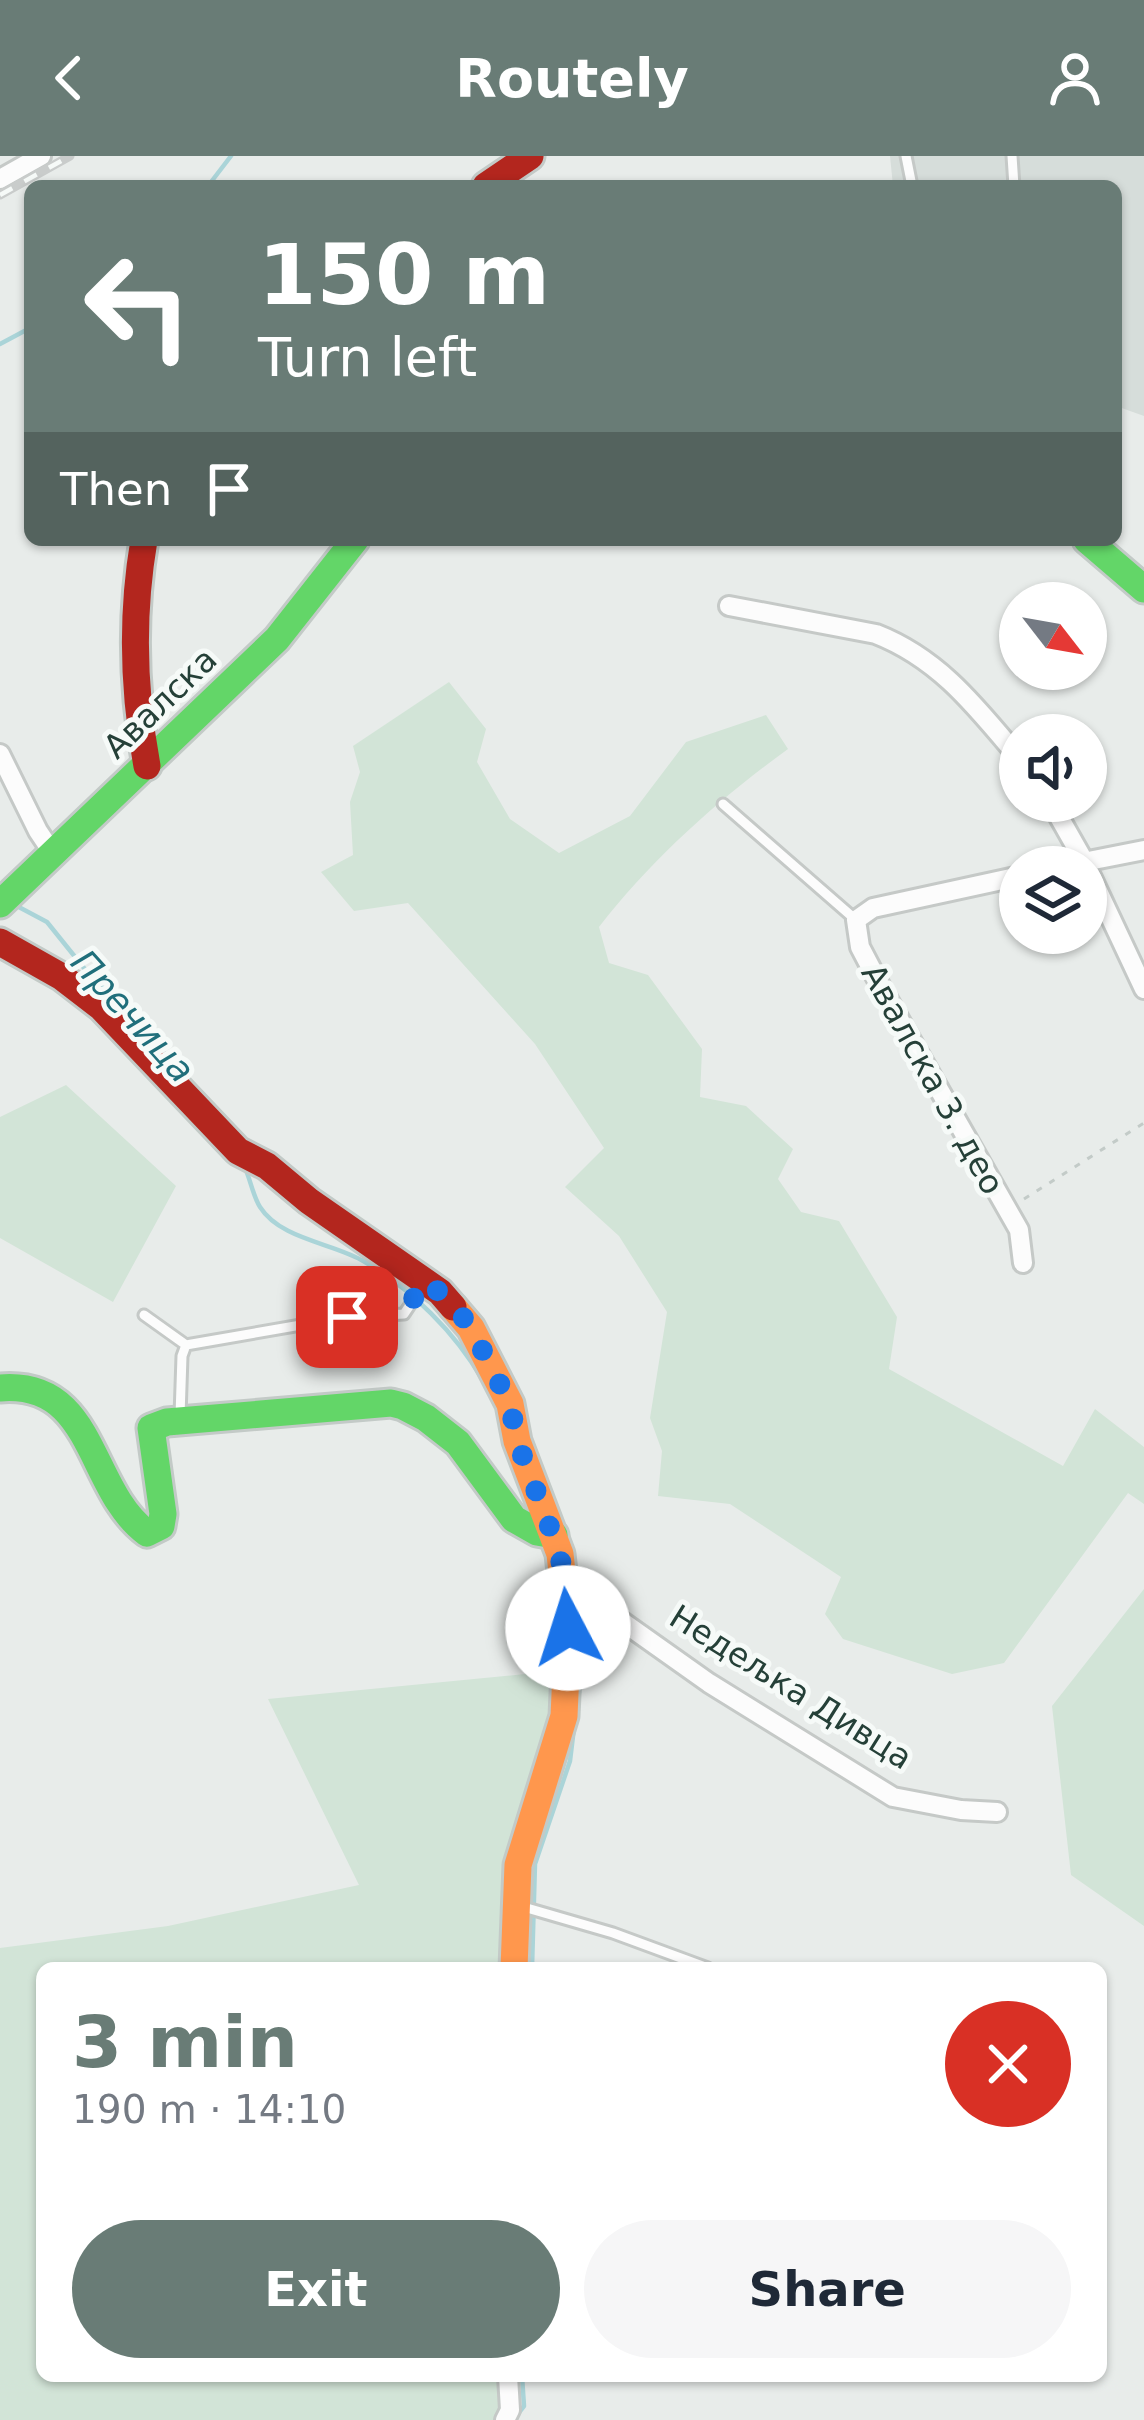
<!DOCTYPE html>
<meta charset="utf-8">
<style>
:root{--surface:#fff;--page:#f6f6f7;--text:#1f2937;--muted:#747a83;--accent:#697c76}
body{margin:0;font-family:"DejaVu Sans",sans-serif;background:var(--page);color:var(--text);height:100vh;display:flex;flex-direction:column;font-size:45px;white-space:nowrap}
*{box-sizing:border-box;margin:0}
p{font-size:39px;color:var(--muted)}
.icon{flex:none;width:66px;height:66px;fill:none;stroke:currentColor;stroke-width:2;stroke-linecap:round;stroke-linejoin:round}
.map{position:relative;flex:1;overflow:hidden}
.sheet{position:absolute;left:36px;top:1806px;width:1071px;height:420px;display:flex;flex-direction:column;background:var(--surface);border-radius:18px;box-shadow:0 3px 9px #0004}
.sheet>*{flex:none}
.hud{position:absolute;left:24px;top:24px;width:1098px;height:366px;border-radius:18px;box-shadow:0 3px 9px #0004;background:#697c76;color:#fff;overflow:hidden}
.needle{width:78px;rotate:121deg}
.controls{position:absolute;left:999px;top:426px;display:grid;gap:24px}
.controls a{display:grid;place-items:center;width:108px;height:108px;border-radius:50%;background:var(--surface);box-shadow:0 3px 9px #0004;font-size:60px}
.pin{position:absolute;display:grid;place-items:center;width:102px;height:102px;color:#fff;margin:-51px;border-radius:24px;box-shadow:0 6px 18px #0006}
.me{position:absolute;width:132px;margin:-66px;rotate:355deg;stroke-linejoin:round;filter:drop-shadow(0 0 9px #0008)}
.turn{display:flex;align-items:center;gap:42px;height:252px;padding:0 36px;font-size:54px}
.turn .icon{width:156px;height:156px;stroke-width:2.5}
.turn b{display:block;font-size:84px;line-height:102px}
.then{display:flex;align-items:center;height:114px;padding:0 36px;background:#0003;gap:24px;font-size:45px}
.round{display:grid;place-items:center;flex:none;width:126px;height:126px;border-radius:63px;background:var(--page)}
.summary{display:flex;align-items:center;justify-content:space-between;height:204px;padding:0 36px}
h1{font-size:72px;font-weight:600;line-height:90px;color:var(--accent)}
.cta{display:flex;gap:24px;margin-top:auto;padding:24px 36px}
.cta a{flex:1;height:138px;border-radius:72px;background:var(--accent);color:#fff;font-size:48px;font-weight:600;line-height:138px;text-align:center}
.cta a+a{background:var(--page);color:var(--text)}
header{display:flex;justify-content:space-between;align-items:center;height:156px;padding:0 36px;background:var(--accent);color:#fff;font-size:54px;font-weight:600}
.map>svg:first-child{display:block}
.built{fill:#d6ddda}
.green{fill:#d2e4d7}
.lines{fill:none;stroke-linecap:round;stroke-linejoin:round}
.stream{stroke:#aad4d8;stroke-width:4.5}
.lane-casing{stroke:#c5c9c7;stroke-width:15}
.street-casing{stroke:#c5c9c7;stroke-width:24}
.fast-casing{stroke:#c3cac7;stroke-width:33}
.slow-casing{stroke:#c3cac7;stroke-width:33}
.jam-casing{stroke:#c3cac7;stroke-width:33}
.path{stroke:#c3cbc8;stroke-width:3;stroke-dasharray:6 9;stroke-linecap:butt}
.lane{stroke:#fcfcfc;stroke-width:9}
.street{stroke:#fcfcfc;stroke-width:18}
.fast{stroke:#63d668;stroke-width:27}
.slow{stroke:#ff974d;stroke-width:27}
.jam{stroke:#b3261e;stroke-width:27}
.rail-casing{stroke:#c9cccb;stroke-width:9}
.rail{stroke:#f6faf8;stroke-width:4.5;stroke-dasharray:14;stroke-linecap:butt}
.route{stroke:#1a73e8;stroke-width:21;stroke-dasharray:0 37.8}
.labels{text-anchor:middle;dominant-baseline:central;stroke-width:10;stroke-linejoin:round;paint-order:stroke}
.street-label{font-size:33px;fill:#254038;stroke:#f6faf8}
.water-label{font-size:36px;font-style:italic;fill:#206f7b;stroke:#f6faf8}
</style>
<header><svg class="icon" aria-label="back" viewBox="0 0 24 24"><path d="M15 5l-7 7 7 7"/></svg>Routely<svg class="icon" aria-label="person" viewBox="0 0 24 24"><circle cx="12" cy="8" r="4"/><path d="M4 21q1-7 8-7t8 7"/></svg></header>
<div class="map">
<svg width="1144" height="2264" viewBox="0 0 1144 2264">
<rect width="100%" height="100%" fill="#e8ecea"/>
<path class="built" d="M890 0H1144V260L1116 250V30H893Z"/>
<path class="green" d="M449 526 486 573 477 606 510 663 559 697 630 660 686 586 766 559 788 593C719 643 652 703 599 771L609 807 648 819 702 893 700 941 746 950 793 993 778 1023 801 1056 839 1065 897 1161 889 1213 1063 1310 1095 1253 1144 1291V1348L1128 1337 1004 1507 952 1518 843 1483 825 1458 841 1421 730 1348 658 1340 662 1295 650 1262 667 1156 619 1080 565 1031 604 992 535 888 408 747 354 755 321 716 353 699 350 646 360 616 353 590Z
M66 929 176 1030 113 1146 0 1082V961Z
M1144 1433V1770L1071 1719 1052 1550Z
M566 1514 516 1749V1812H42V2220H511L503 2264H0V1792L168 1770 359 1729 268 1543Z"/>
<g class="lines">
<path class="stream" d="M208 30 231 0
M0 188 30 172
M15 749 47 766 84 812 245 983
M247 1017C251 1027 254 1042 260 1051 281 1084 334 1087 365 1106 412 1134 455 1176 482 1223
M579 1537 581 1489
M532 1812 535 1708 570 1605 574 1572
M517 2259 524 2250 522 2220"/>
<g class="lane-casing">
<path id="lane" d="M906 0 912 30
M1012 0 1014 30
M723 648 856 764
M144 1159 186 1189
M180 1260 182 1200 186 1189 347 1161 404 1158 422 1131
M520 1750 613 1777 708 1812"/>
</g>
<g class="street-casing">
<path id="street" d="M0 23 41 0
M729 450 876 478C940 503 977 552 1020 603
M0 598 38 675 54 699
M1050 645 1084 705 1144 833
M1058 711 1144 694
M1020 720 873 752 856 764 860 791 882 833 1019 1074 1023 1107
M565 1425 709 1527 893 1641 961 1654 997 1656
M505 2264 510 2254 508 2220"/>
</g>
<g class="fast-casing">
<path id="fast" d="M1087 384 1144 433
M0 748 277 483 355 384
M0 1232C96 1224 87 1333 147 1377L161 1370 163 1358 151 1272 167 1266 391 1247 403 1250 426 1262 458 1287 514 1363 537 1376 554 1379"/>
</g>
<g class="slow-casing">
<path id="slow" d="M453 1151 471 1172 510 1248 517 1285 560 1398 568 1472 564 1560 518 1709 514 1812"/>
</g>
<g class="jam-casing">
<path id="jam" d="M486 30 530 0
M144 384C131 460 133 534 147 610
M0 786 62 821 101 851 238 995 267 1010 309 1045 440 1136 453 1151"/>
</g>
<path class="path" d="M1024 1043 1144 967"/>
<use href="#lane" class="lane"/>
<use href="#street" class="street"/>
<use href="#fast" class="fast"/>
<use href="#slow" class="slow"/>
<use href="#jam" class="jam"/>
<g class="rail-casing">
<path id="rail" d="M0 39 70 0"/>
</g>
<use href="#rail" class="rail"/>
</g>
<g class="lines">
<path class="route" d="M347 1161 404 1158 425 1124 453 1148 471 1172 510 1248 517 1285 560 1398 568 1472"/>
</g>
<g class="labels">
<g class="street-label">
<text transform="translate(160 547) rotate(-44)">Авалска</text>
<text transform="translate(933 923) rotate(61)">Авалска 3. део</text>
<text transform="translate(791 1531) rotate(32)">Недељка Дивца</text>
</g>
<g class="water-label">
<text transform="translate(133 860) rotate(48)">Пречица</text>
</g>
</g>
</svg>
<div class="controls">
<a><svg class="needle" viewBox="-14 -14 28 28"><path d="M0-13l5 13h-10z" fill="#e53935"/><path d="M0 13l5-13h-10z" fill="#747a83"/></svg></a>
<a><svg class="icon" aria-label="sound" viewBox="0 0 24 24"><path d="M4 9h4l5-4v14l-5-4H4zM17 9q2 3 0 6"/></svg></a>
<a><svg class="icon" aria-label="layers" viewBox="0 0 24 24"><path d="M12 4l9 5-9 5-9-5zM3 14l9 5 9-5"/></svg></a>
</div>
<div class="pin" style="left:347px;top:1161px;background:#d93025"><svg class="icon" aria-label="arrive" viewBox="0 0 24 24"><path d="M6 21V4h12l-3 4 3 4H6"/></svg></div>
<svg class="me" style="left:568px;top:1472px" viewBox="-20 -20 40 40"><circle r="19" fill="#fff"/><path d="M0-13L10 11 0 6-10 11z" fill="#1a73e8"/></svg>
<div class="hud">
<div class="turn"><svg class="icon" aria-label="left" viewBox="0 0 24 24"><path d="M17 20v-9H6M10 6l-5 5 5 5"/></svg><div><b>150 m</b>Turn left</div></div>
<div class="then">Then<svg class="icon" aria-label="arrive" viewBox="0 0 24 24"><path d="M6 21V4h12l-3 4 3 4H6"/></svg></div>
</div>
<section class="sheet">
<div class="summary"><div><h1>3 min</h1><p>190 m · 14:10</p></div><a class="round" style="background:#d93025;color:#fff"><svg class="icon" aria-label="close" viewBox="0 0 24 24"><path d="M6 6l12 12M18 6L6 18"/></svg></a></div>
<div class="cta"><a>Exit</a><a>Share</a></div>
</section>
</div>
